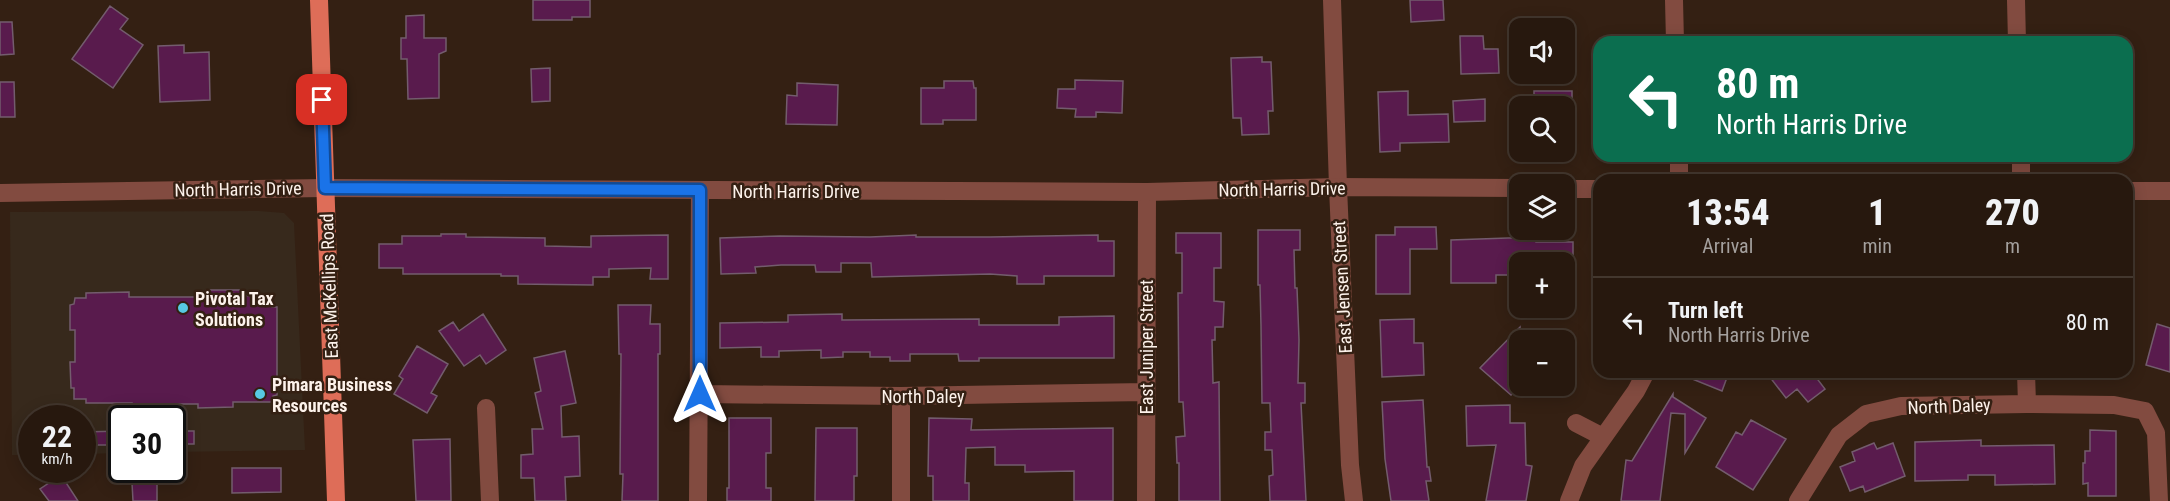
<!DOCTYPE html>
<meta charset="utf-8">
<style>
:root{--surface:#27180e;--page:#2f2117;--text:#f1f3f6;--muted:#a4a09e;--line:#43372e}
body{margin:0;font-family:"Roboto Condensed",sans-serif;background:var(--page);color:var(--text);height:100vh;display:flex;flex-direction:column;font-size:22px;white-space:nowrap}
*{box-sizing:border-box;margin:0}
p{font-size:20px;color:var(--muted)}
.icon{flex:none;width:33px;height:33px;fill:none;stroke:currentColor;stroke-width:2;stroke-linecap:round;stroke-linejoin:round}
.map{position:relative;flex:1;overflow:hidden}
.sheet{position:absolute;left:1593px;top:174px;width:540px;height:204px;display:flex;flex-direction:column;background:var(--surface);border-radius:18px;box-shadow:0 3px 15px #0003,0 0 0 2px var(--line)}
.sheet>*{flex:none}
.top-card{position:absolute;left:1593px;top:36px;width:540px;height:126px;border-radius:18px;box-shadow:0 3px 15px #0003,0 0 0 2px var(--line);background:#0b6e4f;color:#fff;overflow:hidden}
.fabs{position:absolute;left:1509px;top:18px;display:grid;gap:12px}
.fabs a{display:grid;place-items:center;width:66px;height:66px;border-radius:12px;background:var(--surface);box-shadow:0 3px 15px #0003,0 0 0 2px var(--line);font-size:30px}
.speed{position:absolute;left:18px;top:405px;display:flex;gap:12px;font-size:30px;font-weight:700;text-align:center}
.speed>*{display:grid;place-content:center;width:78px;height:78px;border-radius:50%;background:var(--surface);box-shadow:0 3px 15px #0003,0 0 0 2px var(--line);line-height:1}
.speed small{font-size:15px;font-weight:400}
.speed .limit{border:3px solid #111;border-radius:9px;background:#fff;color:#111}
.pin{position:absolute;display:grid;place-items:center;width:51px;height:51px;color:#fff;margin:-26px;border-radius:12px;box-shadow:0 3px 9px #0006}
.me{position:absolute;width:66px;margin:-33px;rotate:0deg;stroke-linejoin:round;filter:drop-shadow(0 0 4px #0008)}
.turn{display:flex;align-items:center;gap:21px;height:126px;padding:0 24px;font-size:27px}
.turn .icon{width:78px;height:78px;stroke-width:2.5}
.turn b{display:block;font-size:42px;line-height:51px}
.eta{display:flex;justify-content:space-evenly;align-items:center;height:102px;text-align:center}
.eta b{font-size:36px;font-weight:800;line-height:42px}
ul{padding:0;list-style:none}
li{display:flex;align-items:center;gap:18px;height:90px;padding:0 24px;border-top:2px solid var(--line)}
li div{flex:1}
li b{display:block;font-size:22px}
li em{font-style:normal}
.map>svg:first-child{display:block}
.commercial{fill:#37291c}
.building{fill:#591b4d;stroke:#735c6d;stroke-width:1.5}
.lines{fill:none;stroke-linecap:round;stroke-linejoin:round}
.minor{stroke:#824b40;stroke-width:18}
.tertiary{stroke:#824b40;stroke-width:18}
.primary{stroke:#de6d58;stroke-width:18}
.route-casing{stroke:#114b97;stroke-width:15}
.route{stroke:#1a73e8;stroke-width:10}
.poi-dot{fill:#57c9e2;stroke:#342013;stroke-width:2}
.labels{text-anchor:middle;dominant-baseline:central;stroke-width:5;stroke-linejoin:round;paint-order:stroke}
.street-label{font-size:18px;fill:#fdf2eb;stroke:#342013}
.poi-label{font-size:18px;font-weight:bold;fill:#fdf2eb;stroke:#342013;text-anchor:start}
</style>
<div class="map">
<svg width="2170" height="501" viewBox="0 0 2170 501">
<rect width="100%" height="100%" fill="#342013"/>
<path class="commercial" d="M259 211 284 213 294 223 305 450 173 452 172 418H122L121 453 83 454 82 418H32L31 455H12L10 212Z"/>
<path class="building" d="M533 0H590V17H572V20H533Z
M1410 0H1443L1444 20 1411 22Z
M110 6 128 19 120 29 143 45 113 88 72 59Z
M424 15V38H446V51L439 54V98L408 99 407 59H401V38H406V16Z
M0 22H12L14 54 0 55Z
M1460 36H1483L1484 49H1498L1499 73 1461 74Z
M184 45V53L209 52 210 100 160 102 158 46Z
M1262 57V62H1271L1273 111H1268L1269 134 1242 135 1241 118H1233L1231 58Z
M550 68V101L532 102 531 69Z
M1075 80 1123 81 1122 113 1096 112V117H1075L1076 109 1057 108 1058 89H1075Z
M944 81H973L974 88H976V120H943V124H921V88H944Z
M0 82H14L15 117H0Z
M797 83 838 85 837 125 786 124 787 95 797 96Z
M1408 91V115L1448 114 1449 142 1400 143V151L1380 152 1378 92Z
M1534 91H1572V106H1534Z
M1485 99V121L1454 122 1453 101Z
M1395 227H1436L1437 249H1410V294H1376V235H1395Z
M1258 230H1300V250H1294L1295 288H1297L1299 340 1298 383H1305V403H1301L1306 501H1270L1269 476 1273 475 1272 450H1265V432H1271L1270 403H1262L1261 326 1260 285H1258Z
M1176 233H1221V268H1214V301L1224 302 1223 327H1215V340H1212L1213 383 1219 382 1220 501H1179V463H1177L1176 437 1185 436 1183 402H1179L1178 293H1182V253H1176Z
M441 234H466V237L545 238V246L591 247V236L668 235V279H650L651 268 609 269V277H593V285L518 284V276H501V274H403V268H379V244H402V236H441Z
M916 235V237H990L1098 235V241H1114V276H1044V284H1017V276L990 274 872 277 871 263H841V272H816L815 265H781L755 267 756 273 721 274 720 238 780 236 870 237Z
M1508 238H1536V242H1573V262H1520V275H1496V283H1451V240Z
M206 290H243V296L271 295 272 307H277V395L273 396V402H233V407L198 408V404H160V412H132V403H86V399H74V388H71L70 362H75V330H70V305L74 304 75 298H86V293L129 292V297H206Z
M618 305H651L650 324H660V354H658V501H622L623 474H620L621 354H619Z
M483 314 506 350 486 364 480 355 464 366 439 331 453 322 459 331Z
M842 314V320L979 319V325H1059V317L1114 316V358H979V361H959L958 354H910V361H890V357H870V352H843V357L821 358V350L779 351V357H761V347L720 348V323L788 322V315Z
M1414 319V343H1423L1424 375 1382 377 1380 320Z
M2157 324 2170 328V372L2146 365Z
M1520 327V386L1511 395 1480 368Z
M417 346 448 364 431 393 437 396 427 413 394 394 403 379 399 376Z
M565 351 576 403 561 406 562 437 579 436 580 476 565 477 566 501H535L534 478H521V455L533 454 532 429H543L535 393 541 391 534 358Z
M1675 372H1729L1722 391Z
M1766 372H1812L1825 389 1808 402 1797 389 1786 398Z
M1673 394V397L1706 418 1685 453V414L1671 413 1660 501H1621L1626 460 1632 461Z
M1423 400 1427 467H1429L1431 481H1426L1429 501H1391L1385 459 1382 402Z
M1510 405V423H1525L1526 465 1532 466 1526 501H1486L1496 445 1467 446 1466 406Z
M729 418H771V453H766V488H771V501H727V488H729Z
M929 418 972 419 971 430 1113 428V501H1074V471L1025 472V465H995V447L966 448 965 483H969V501H933V476H928Z
M1751 420 1786 439 1753 490 1716 467 1736 432 1742 435Z
M816 428H857V476H854V501H815Z
M2090 430 2116 431V496H2088V483L2083 484V463H2085V451H2090Z
M122 431V445H82V432Z
M172 431H194V444H172Z
M450 439 451 501H416L413 440Z
M1981 440V446L2054 445 2055 484 1995 485V475H1968V480L1915 481V442Z
M1874 443 1877 449 1893 443 1905 476 1865 492 1863 486 1850 491 1840 467 1855 461 1852 452Z
M232 468H281V492L232 493Z
M61 475 78 501H49L40 489Z
M132 483H157V501H133Z"/>
<g class="lines">
<path class="minor" d="M1332 0 1338 187 1350 465 1354 501
M1674 0 1675 42
M2016 0 2017 42
M1679 156V180
M2021 156V180
M2026 372 2027 404
M700 394 901 396 1146 392
M486 408 490 501
M1576 423 1603 437
M698 501 700 190
M901 501V396
M1146 501 1147 192
M1569 501 1583 466 1636 391 1646 372
M1798 501 1839 435 1866 414 1901 406 2027 404 2114 405 2145 411 2156 433 2159 501"/>
<path class="tertiary" d="M1564 189H1599
M2127 191H2170
M0 193 325 188 1147 192 1338 187 1520 188"/>
<path class="primary" d="M319 0 336 501"/>
</g>
<g class="lines">
<g class="route-casing">
<path id="route" d="M322 100 325 188 700 190V394"/>
</g>
<use href="#route" class="route"/>
</g>
<g class="poi-dot">
<circle cx="183" cy="308" r="6"/>
<circle cx="260" cy="394" r="6"/>
</g>
<g class="labels">
<g class="street-label">
<text transform="translate(238 189) rotate(-1)">North Harris Drive</text>
<text transform="translate(1282 189) rotate(-1)">North Harris Drive</text>
<text x="796" y="191">North Harris Drive</text>
<text transform="translate(329 286) rotate(-92)">East McKellips Road</text>
<text transform="translate(1342 287) rotate(-93)">East Jensen Street</text>
<text transform="translate(1146 347) rotate(-90)">East Juniper Street</text>
<text x="923" y="396">North Daley</text>
<text transform="translate(1949 406) rotate(-2)">North Daley</text>
</g>
<g class="poi-label">
<text x="195" y="298">Pivotal Tax<tspan x="195" dy="21">Solutions</tspan></text>
<text x="272" y="384">Pimara Business<tspan x="272" dy="21">Resources</tspan></text>
</g>
</g>
</svg>
<div class="fabs">
<a><svg class="icon" aria-label="sound" viewBox="0 0 24 24"><path d="M4 9h4l5-4v14l-5-4H4zM17 9q2 3 0 6"/></svg></a>
<a><svg class="icon" aria-label="search" viewBox="0 0 24 24"><circle cx="10" cy="10" r="6"/><path d="M15 15l6 6"/></svg></a>
<a><svg class="icon" aria-label="layers" viewBox="0 0 24 24"><path d="M12 4l9 5-9 5-9-5zM3 14l9 5 9-5"/></svg></a>
<a>+</a>
<a>−</a>
</div>
<div class="speed"><div>22<small>km/h</small></div><div class="limit">30</div></div>
<div class="pin" style="left:322px;top:100px;background:#d93025"><svg class="icon" aria-label="arrive" viewBox="0 0 24 24"><path d="M6 21V4h12l-3 4 3 4H6"/></svg></div>
<svg class="me" style="left:700px;top:394px" viewBox="-20 -20 40 40"><path d="M0-17L14 15 0 8-14 15z" fill="#1a73e8" stroke="#fff" stroke-width="4"/></svg>
<div class="top-card">
<div class="turn"><svg class="icon" aria-label="left" viewBox="0 0 24 24"><path d="M17 20v-9H6M10 6l-5 5 5 5"/></svg><div><b>80 m</b>North Harris Drive</div></div>
</div>
<section class="sheet">
<div class="eta">
<div><b>13:54</b><p>Arrival</p></div>
<div><b>1</b><p>min</p></div>
<div><b>270</b><p>m</p></div>
</div>
<ul>
<li><svg class="icon" aria-label="left" viewBox="0 0 24 24"><path d="M17 20v-9H6M10 6l-5 5 5 5"/></svg><div><b>Turn left</b><p>North Harris Drive</p></div><em>80 m</em></li>
</ul>
</section>
</div>
